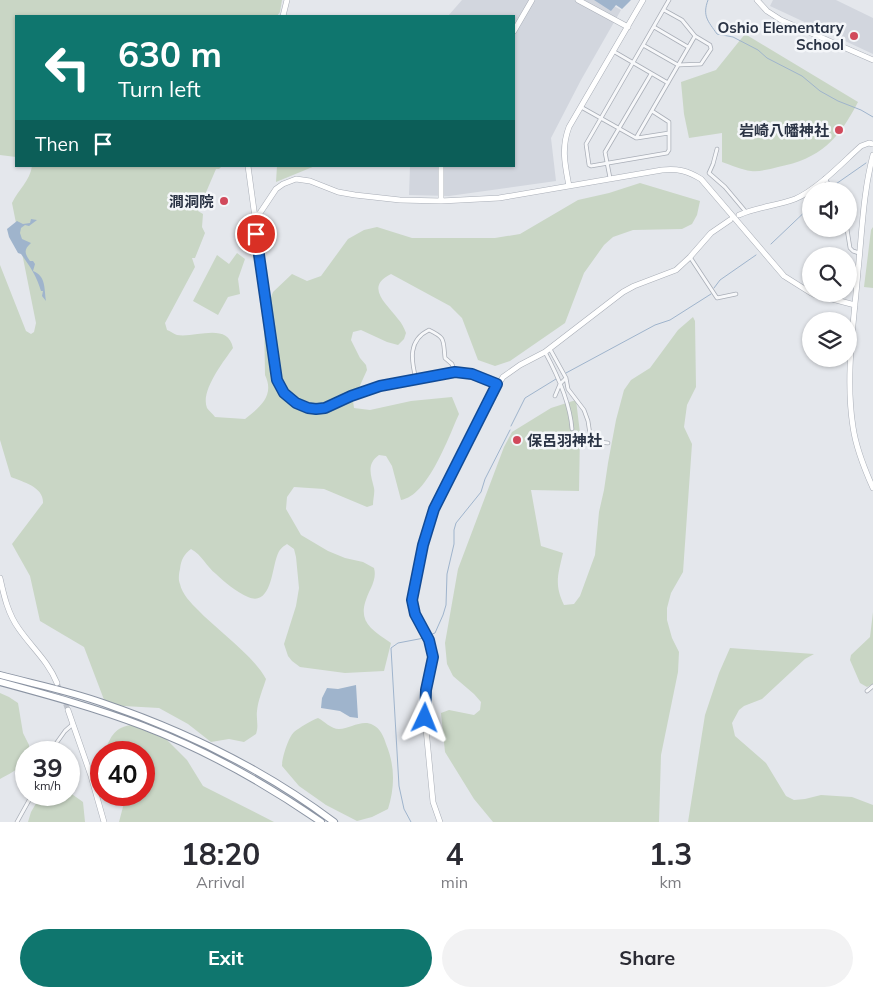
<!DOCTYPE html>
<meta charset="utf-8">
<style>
:root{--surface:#fff;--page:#f2f2f3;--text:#2b2b33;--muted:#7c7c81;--accent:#0f766e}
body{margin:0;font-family:Mulish,"Noto Sans JP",sans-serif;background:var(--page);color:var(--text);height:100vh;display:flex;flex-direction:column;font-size:19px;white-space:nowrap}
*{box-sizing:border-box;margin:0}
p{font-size:16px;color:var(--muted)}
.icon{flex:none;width:28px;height:28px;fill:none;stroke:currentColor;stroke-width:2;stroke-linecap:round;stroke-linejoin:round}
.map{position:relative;height:822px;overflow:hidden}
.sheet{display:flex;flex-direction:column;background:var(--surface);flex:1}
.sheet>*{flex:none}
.hud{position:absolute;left:15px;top:15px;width:500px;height:152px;border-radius:0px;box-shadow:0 1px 4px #0004;background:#0f766e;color:#fff;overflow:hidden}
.buttons{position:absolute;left:802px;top:182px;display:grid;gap:10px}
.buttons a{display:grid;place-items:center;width:55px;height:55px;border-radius:50%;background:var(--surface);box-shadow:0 1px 4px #0004;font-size:25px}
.speed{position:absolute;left:15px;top:741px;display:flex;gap:10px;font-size:25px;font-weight:700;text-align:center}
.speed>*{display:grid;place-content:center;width:65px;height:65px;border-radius:50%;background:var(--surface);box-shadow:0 1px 4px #0004;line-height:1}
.speed small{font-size:12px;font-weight:400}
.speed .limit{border:8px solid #d22;background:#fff;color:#111}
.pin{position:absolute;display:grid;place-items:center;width:42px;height:42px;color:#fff;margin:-21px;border:2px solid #fff;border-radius:50%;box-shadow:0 1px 5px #0007}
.me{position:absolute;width:55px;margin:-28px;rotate:2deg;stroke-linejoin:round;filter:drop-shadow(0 0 4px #0008)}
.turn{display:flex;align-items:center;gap:18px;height:105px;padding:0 20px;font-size:22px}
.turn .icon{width:65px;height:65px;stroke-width:2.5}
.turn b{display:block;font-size:35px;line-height:42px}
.then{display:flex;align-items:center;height:48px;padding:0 20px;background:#0003;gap:10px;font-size:19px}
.eta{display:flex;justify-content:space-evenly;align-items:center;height:85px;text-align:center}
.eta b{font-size:30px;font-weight:700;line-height:35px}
.cta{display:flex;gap:10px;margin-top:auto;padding:10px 20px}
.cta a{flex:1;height:58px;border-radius:30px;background:var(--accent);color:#fff;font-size:20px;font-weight:700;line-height:58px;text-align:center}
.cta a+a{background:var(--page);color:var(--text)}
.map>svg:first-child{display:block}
.built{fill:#d2d6de}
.green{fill:#c9d6c5}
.water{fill:#9fb4cc}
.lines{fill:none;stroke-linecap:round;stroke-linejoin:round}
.stream{stroke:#9fb4cc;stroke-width:1}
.secondary-tunnel{stroke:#bfc3cb;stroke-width:5;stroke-dasharray:5 2.5;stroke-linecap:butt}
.street-casing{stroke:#a9aeb7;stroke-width:4.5}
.secondary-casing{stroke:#a9aeb7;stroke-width:6}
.highway-casing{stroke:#8b94a3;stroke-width:8}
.street{stroke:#f7f8fa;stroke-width:3}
.secondary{stroke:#fff;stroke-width:5}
.highway{stroke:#fff;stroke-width:6}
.route-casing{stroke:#114b97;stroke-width:12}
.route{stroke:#1a73e8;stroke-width:9}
.poi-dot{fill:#d1495b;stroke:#f4f6f9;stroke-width:2}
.labels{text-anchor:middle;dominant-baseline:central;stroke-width:5;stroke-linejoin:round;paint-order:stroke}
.poi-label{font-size:15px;font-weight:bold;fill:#2b3445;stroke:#f4f6f9;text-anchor:end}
</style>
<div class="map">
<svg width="873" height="822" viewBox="0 0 873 822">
<rect width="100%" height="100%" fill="#e4e7ec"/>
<path class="built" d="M462 0H603L621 10 581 80 551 138 556 181 449 196 409 195 410 166H514V16H448Z
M773 0H836L873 18V54L770 6Z"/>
<path class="green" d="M0 0H282L280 12 277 16H16V157L0 155Z
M745 34 858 102C839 139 820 159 778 167 770 169 760 172 751 171 742 170 731 165 722 162V133L689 138 684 114 681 82 716 70Z
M32 166H222L219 169H216L198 211 203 214 202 227 205 233 195 258H192L195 267 165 323 167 330C170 331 174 334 177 335 196 338 228 322 233 348 224 361 200 391 207 408 209 411 213 414 215 417L245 419C260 407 275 396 265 375L264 315 273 292 292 274 307 281 321 276 348 239 364 230 377 227 412 238H495L520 234 578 200 609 193 640 183 700 201 697 215 692 224 682 229 633 230 613 237 604 245 584 273 565 323 510 361 495 366 478 360 462 318 450 306 391 274C364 287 387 304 398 319 402 323 404 328 406 333L404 339 398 345 387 342 361 330 353 332 351 340 360 358 366 365 367 370 353 401 354 408 370 410 411 401 452 397 459 414C449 436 428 496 401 500L392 466 386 456 379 455C366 464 371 475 374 488 375 493 373 499 373 505L367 507 324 489 294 487 287 497 286 509 301 535 328 551 345 558 363 562 374 568C376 575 374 581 371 588 356 618 365 626 391 643L384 671 345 673 300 667 292 661 288 656 284 644 296 606 299 588 296 557 294 549 287 544C282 547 279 550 277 556 272 569 271 607 248 597 237 592 224 582 216 574 206 566 202 555 191 549 184 554 181 560 180 569 179 573 178 580 180 584 182 594 191 603 198 610 217 630 254 656 266 679 263 689 258 700 257 711 256 719 259 726 256 734L244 742 229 739 211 742 188 724 159 708 106 705 84 647 40 621 30 576 12 544 43 503C44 487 23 482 11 477L0 440V265L26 331 31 334 34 332 36 323 12 203C18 190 30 181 32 166Z
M277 166H315L276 182Z
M873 227V288L864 287 871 230Z
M237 253 245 259 238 279 240 294 228 297 218 315 193 301 217 255 229 264Z
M693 317 695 321 696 387 687 405 684 427 692 444 683 572 671 593 667 608V620L672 638 679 652 678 672 661 755 659 822H493L474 799 445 752 441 713 449 710 474 715 480 710 481 702 474 694 453 676 447 664 445 643 458 569 504 447 512 432 551 408 576 400 580 433 579 491 531 490 541 546 563 553C558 575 554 584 564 605L574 604 580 596 595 555 599 512 604 490 608 463 616 420 624 390 631 380 650 368 678 330Z
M873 612V684L867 687 860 683 850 660 851 655 870 637Z
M730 648 814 654 805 659 762 699 744 706 739 710 732 723 735 736 766 763 786 796 794 800 805 799 821 795 852 797 873 805V822H688L705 715 719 673Z
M0 693 9 697 18 703 23 733 29 745V752H26C26 767 11 773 0 779Z
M318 718C324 721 331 729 339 729 350 729 362 719 373 725 380 728 384 737 386 744 395 766 395 786 388 809L372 817 357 821 326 805 299 786 282 766C282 758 288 738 294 732 299 728 312 720 318 718Z
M136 724 164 737 187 760 203 786 274 822H119L124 803 123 795H144V752H106L105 750C113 732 116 727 136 724Z
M69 792 83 802 85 822H28L31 812 41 795H69Z"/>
<path class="water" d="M594 0H631L622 9 616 5 611 11Z
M31 219 37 220 29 226 25 225 21 228 20 233 22 239 31 243C23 250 25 254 30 261H33L35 264 33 271C46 276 44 288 46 301L42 296 43 291H41C37 277 30 266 21 254L18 253 9 237 7 229 17 221 23 224 30 223Z
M356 685 358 718 350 717 340 711 321 708 322 698 327 688 338 689Z"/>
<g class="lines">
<path class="stream" d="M708 0C702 16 708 21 717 34L733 37 758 50 767 58 802 76 820 91 838 101 861 110 873 117
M833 186 866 163
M771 244 811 206
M714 288 720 280 756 255
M566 373 655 325 670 320 711 294
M511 426 525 398 556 379
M427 636 435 633 443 615 446 605 447 574 454 544V530L456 523 481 492 485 479 510 430
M411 822 404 809 399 786 391 648 398 643 424 638"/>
<path class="secondary-tunnel" d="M57 683 68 710"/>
<g class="street-casing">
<path id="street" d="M654 27 688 47
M643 45 678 65 701 64 711 49 710 45 695 36
M613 51 668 83
M581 107 636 138 695 36 682 20 664 10
M652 111 669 122V150L667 153 591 166 589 165 586 144 669 0
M637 138 669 133
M717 149 713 164 709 173 725 187 746 212
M610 178 605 152 651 74
M825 178 832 191
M847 229 850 248 853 251 859 253
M690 257 717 298 736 294
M550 349 566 378 568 389 584 410 588 421 591 441 608 443
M545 352C558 376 570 402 572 429
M416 379C411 360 408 340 429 330 446 338 443 340 445 358L452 364 455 372
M555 396 560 384 566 378
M867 691 873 686
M50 752 65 731 73 724
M17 822 32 795"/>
</g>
<g class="secondary-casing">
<path id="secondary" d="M578 0 628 27
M757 0 767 11 781 20 873 60
M283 16 287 0
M514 31 532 0
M873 155C863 193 862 233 858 271 854 322 845 376 853 427 856 448 864 468 873 488
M248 166 277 380C283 394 294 407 310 409 326 411 339 401 353 395 375 387 397 383 420 379 432 376 445 372 457 372 472 373 484 377 497 384
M441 166V201
M569 186C565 165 561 148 569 127L643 0
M739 215C757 207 776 206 795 199 817 190 843 162 861 146L869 143 873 144
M254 216 260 213 276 189 283 184 296 179 310 181 338 192 355 195 400 200 441 201 499 198 662 170C677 168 688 171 701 179L784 276 811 293
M813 294 855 305
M0 578C4 596 8 614 19 629 33 649 48 661 57 683
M68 710 91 776 104 822
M440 822 433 802 425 718 426 690 433 657 432 647 415 614 412 600 430 517 491 396 503 377 520 365 545 352 623 292 634 286 676 270 690 257 711 233 730 220"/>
</g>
<g class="highway-casing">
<path id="highway" d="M0 675C34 684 70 691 103 703 185 731 265 770 334 822
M0 682C48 695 96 708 143 726 206 750 266 784 321 822"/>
</g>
<use href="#street" class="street"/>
<use href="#secondary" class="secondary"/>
<use href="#highway" class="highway"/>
</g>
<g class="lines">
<g class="route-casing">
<path id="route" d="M256 234 277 380 284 393 296 403 308 408 316 409 325 408 351 396 380 386 455 372 472 374 497 384 434 509 423 545 412 600 415 614 429 640 433 657 426 690 425 718"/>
</g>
<use href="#route" class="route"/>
</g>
<g class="poi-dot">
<circle cx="854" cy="36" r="5"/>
<circle cx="839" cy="130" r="5"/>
<circle cx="224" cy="201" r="5"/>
<circle cx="517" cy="440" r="5"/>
</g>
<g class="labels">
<g class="poi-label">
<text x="844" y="27">Oshio Elementary<tspan x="844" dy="17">School</tspan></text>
<text x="829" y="130">岩崎八幡神社</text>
<text x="214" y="201">澗洞院</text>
<text x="527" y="440" text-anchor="start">保呂羽神社</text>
</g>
</g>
</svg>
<div class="buttons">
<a><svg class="icon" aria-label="sound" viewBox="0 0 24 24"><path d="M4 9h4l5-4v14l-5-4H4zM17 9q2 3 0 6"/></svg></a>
<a><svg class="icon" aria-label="search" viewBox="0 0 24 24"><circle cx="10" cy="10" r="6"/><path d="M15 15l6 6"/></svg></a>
<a><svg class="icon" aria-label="layers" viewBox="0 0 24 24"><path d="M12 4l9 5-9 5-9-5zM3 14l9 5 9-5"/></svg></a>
</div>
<div class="speed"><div>39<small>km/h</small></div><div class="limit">40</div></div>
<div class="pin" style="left:256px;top:234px;background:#d93025"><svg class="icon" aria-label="arrive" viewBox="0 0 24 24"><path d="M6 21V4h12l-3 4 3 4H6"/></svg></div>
<svg class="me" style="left:425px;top:718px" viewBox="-20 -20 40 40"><path d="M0-17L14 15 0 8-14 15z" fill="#1a73e8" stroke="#fff" stroke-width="4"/></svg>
<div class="hud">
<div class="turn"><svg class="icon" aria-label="left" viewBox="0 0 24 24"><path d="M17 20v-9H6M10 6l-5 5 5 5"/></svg><div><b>630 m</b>Turn left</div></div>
<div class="then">Then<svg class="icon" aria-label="arrive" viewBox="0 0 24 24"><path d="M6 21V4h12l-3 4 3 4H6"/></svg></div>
</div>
</div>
<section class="sheet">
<div class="eta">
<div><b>18:20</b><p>Arrival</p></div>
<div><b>4</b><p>min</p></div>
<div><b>1.3</b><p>km</p></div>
</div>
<div class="cta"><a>Exit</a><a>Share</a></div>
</section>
